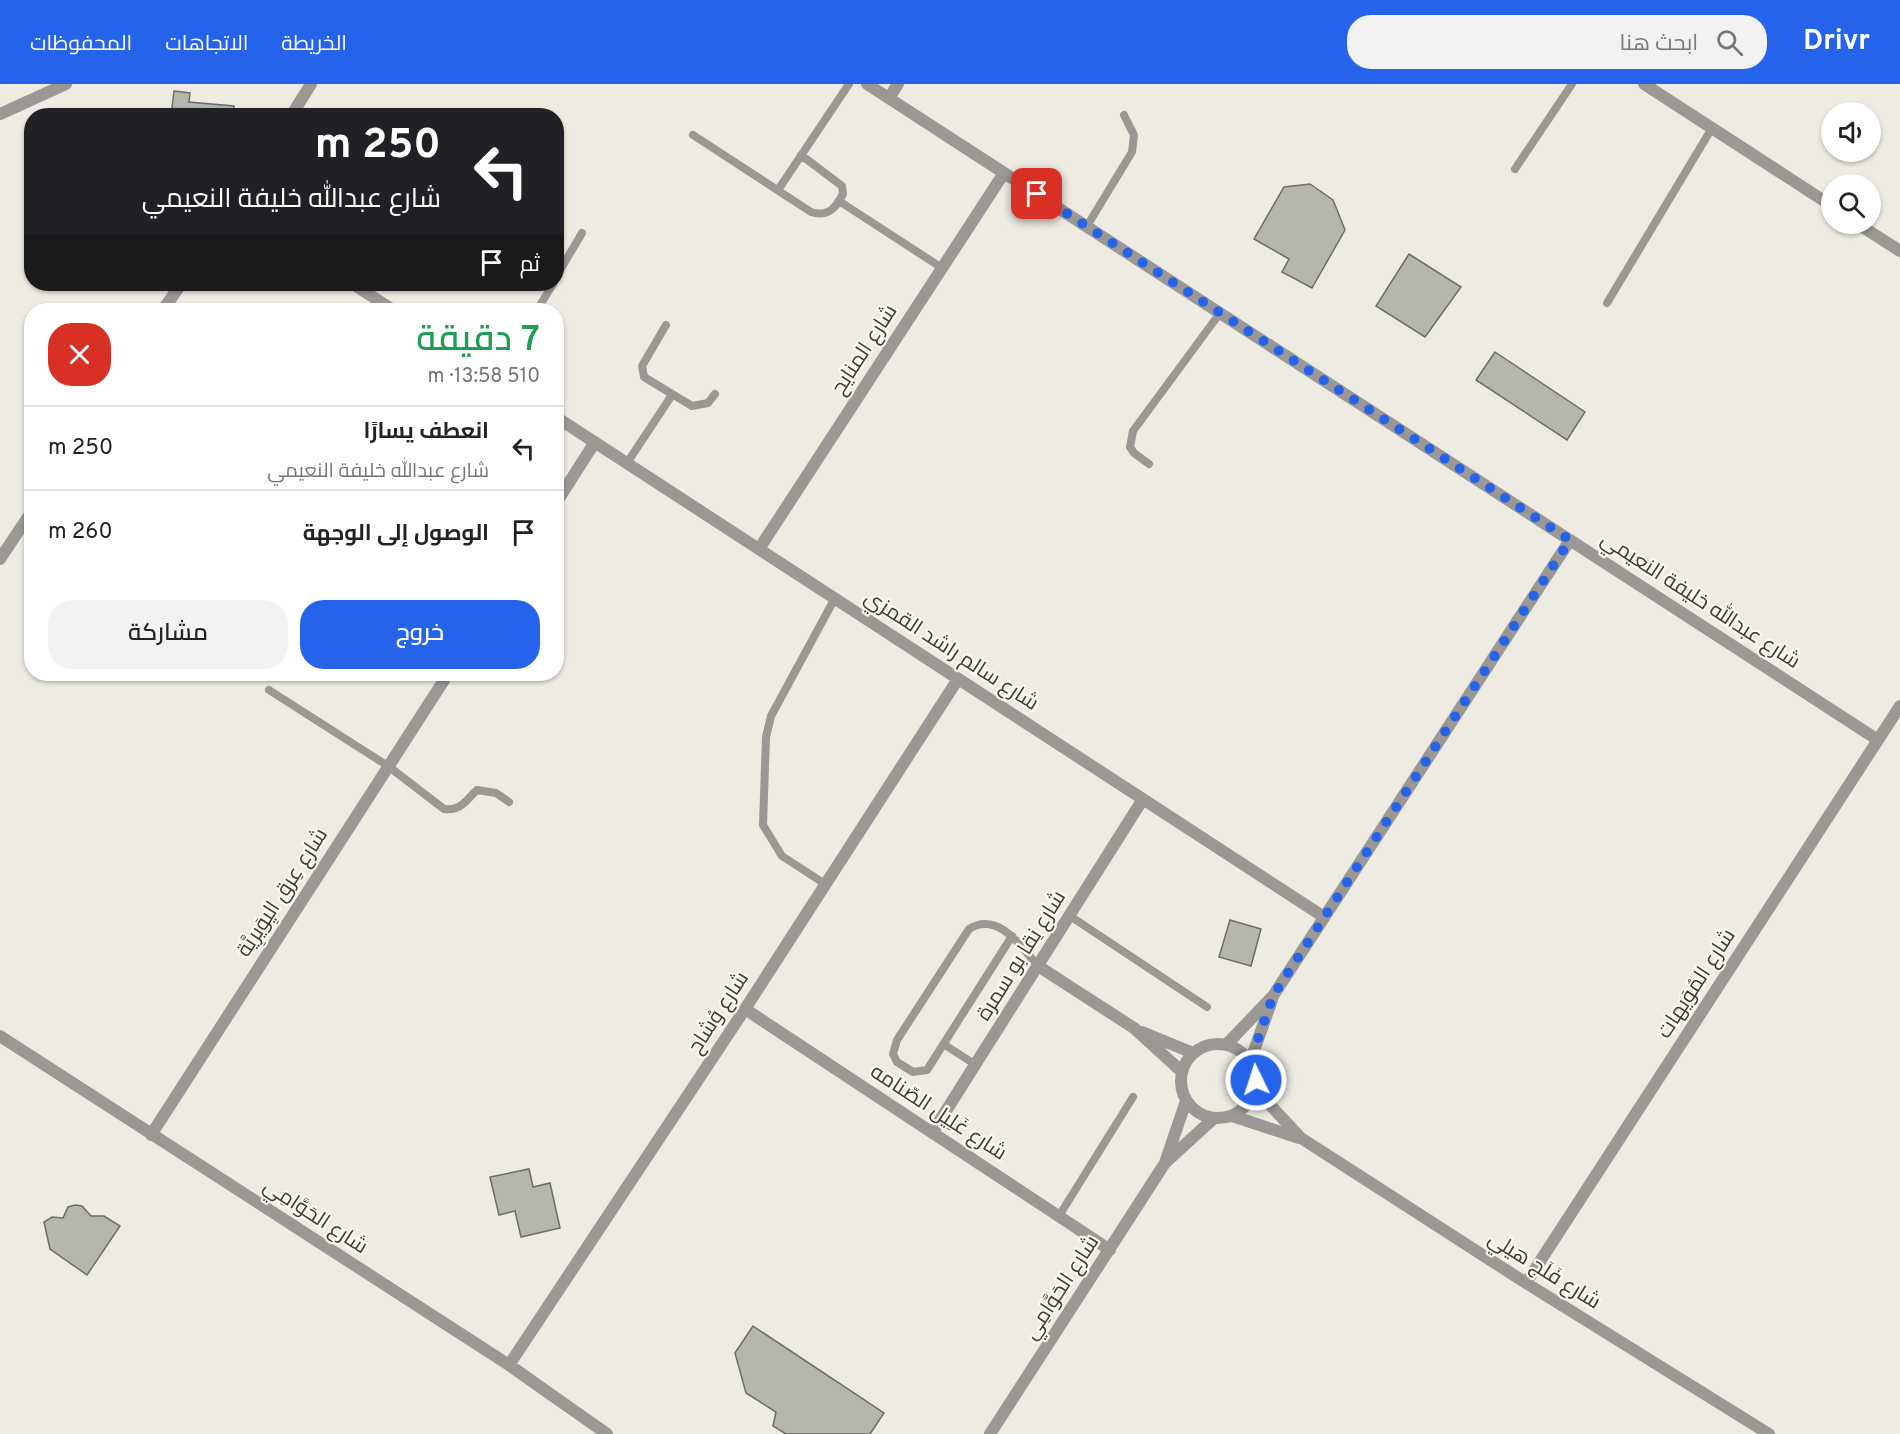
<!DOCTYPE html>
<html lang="ar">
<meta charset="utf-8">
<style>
:root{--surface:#fff;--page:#f2f2f2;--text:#222;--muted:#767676;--line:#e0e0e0;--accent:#2563eb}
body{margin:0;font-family:Overpass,Cairo,sans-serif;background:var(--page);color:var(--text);direction:rtl;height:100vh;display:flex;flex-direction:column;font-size:22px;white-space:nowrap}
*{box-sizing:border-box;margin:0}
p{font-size:20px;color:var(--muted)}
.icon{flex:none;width:33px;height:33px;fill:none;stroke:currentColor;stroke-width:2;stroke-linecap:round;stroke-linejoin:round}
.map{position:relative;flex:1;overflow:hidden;direction:ltr}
.drawer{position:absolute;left:24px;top:219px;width:540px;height:378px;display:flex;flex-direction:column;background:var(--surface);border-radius:24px;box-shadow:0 2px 4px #0004;direction:rtl}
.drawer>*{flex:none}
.guide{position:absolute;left:24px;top:24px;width:540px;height:183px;border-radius:24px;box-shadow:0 2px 4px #0004;direction:rtl;background:#202124;color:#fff;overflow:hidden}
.buttons{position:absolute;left:1821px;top:18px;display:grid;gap:12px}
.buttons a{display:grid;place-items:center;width:60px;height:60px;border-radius:50%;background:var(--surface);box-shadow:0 2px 4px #0004;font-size:30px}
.pin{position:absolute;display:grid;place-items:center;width:51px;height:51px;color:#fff;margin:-26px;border-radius:12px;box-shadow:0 3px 9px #0006}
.me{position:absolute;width:66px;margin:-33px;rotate:356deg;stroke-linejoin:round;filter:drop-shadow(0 0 4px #0008)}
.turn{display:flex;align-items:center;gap:21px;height:126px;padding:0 24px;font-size:27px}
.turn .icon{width:78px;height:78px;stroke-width:2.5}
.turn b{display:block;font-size:42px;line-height:51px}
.then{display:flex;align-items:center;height:57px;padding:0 24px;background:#0003;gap:12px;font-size:22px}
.round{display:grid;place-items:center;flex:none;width:63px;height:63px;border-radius:24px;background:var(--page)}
.overview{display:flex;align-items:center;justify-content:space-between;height:102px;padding:0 24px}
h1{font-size:36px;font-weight:600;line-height:45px;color:#1e9e55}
.cta{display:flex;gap:12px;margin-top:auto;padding:12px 24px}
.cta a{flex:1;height:69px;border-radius:24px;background:var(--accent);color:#fff;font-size:24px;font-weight:600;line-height:69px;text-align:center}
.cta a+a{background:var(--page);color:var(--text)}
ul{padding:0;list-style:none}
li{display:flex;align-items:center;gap:18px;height:84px;padding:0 24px;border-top:2px solid var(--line)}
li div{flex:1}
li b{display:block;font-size:22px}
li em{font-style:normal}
header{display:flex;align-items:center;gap:36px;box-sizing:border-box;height:84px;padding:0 30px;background:var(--accent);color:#fff}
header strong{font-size:28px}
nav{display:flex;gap:33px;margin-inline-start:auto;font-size:21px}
.search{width:420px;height:54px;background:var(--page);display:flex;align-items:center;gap:15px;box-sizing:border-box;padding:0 21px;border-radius:24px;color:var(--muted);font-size:22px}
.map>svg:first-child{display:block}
.building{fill:#b5b7ae;stroke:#6c6d65;stroke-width:1.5}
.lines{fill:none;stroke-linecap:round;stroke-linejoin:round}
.service{stroke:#9a9794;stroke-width:8}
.minor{stroke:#9a9794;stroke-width:12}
.route{stroke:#2563eb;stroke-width:10;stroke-dasharray:0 18}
.labels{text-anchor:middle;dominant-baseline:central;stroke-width:4.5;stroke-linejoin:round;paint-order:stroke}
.street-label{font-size:21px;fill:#3a3935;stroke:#faf8ef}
</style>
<header>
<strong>Drivr</strong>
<div class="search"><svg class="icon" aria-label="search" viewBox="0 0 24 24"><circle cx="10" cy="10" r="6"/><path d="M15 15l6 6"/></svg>ابحث هنا</div>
<nav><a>الخريطة</a><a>الاتجاهات</a><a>المحفوظات</a></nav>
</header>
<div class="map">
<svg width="1900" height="1350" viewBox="0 0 1900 1350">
<rect width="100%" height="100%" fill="#edebe2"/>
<path class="building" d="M174 7 190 9 189 18 234 22V32H171Z
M1310 100 1333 116 1345 146 1312 204 1282 188 1289 175 1254 155 1284 103Z
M1409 170 1461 203 1425 253 1376 222Z
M1495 268 1585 328 1567 356 1476 296Z
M1230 836 1261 845 1251 882 1219 873Z
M529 1085 533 1103 550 1099 560 1144 521 1153 515 1127 499 1131 490 1093Z
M75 1121 82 1122 91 1132H104L120 1142 87 1191 50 1165 44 1138 52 1133 63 1134 68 1123Z
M753 1242 884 1329 870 1350H786L773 1342 776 1328 746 1309 735 1269Z"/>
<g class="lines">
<path class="service" d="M693 51 811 128C828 133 835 125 843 110L842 102 801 71
M1515 85 1572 0
M778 106 849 0
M839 117 942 184
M1087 142 1132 68 1134 51 1124 31
M556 193 582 149
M1607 219 1712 44
M537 226 553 200
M666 241 642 282 644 293 692 322 708 319 715 310
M627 379 672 311
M1149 380 1134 369 1130 363 1133 347 1220 229
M269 606 388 682 444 725C461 727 465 717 477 706L496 709 509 718
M825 800 782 772 763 741 766 653 771 632 835 514
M1070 832 1207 923
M1012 852 927 986 913 988 897 978 893 970 897 956 969 845C998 827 1021 862 1038 882
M945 961 976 981
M1059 1132 1133 1013"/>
<path class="minor" d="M867 0 1878 656
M1644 0 1832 122
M889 14 898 0
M0 30 66 0
M291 32 311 0
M1858 140 1900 167
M353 200 393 226
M163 226 181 200
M556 333 1324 833
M556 419 595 358
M759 465 1004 89
M0 475 32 427
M1038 882 1134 944 1181 987
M745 925 1110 1166
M1142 948 1193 969
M0 952 509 1281 607 1350
M1181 997a37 37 0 1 1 74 0a37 37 0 1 1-74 0Z
M1226 961 1273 912 1570 456
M1250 978 1272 916
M1255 1005 1301 1054 1526 1199 1769 1350
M1232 1032 1299 1054
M932 1049 1143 715
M151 1051 448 590
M1166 1078 1213 1035
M1526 1199 1900 622
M509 1281 745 925 958 595
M990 1350 1165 1079 1186 1017"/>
</g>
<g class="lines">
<path class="route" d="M1037 110 1570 456 1273 912 1250 978 1256 996"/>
</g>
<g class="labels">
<g class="street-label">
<text transform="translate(865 266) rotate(-57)">شارع المنايح</text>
<text transform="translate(1700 517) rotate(33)">شارع عبدالله خليفة النعيمي</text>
<text transform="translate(951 567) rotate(33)">شارع سالم راشد القمزي</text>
<text transform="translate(283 809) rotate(-57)">شارع عِرق اليِوَيرِيَّة</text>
<text transform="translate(1022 872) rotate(-58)">شارع نِقا بو سمرة</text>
<text transform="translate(1697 900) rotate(-57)">شارع المُوَيهات</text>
<text transform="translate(719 929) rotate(-57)">شارع وُشاح</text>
<text transform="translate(938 1029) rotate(33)">شارع غَلِيل الصّنامه</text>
<text transform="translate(315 1133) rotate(33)">شارع الحَوَّامِي</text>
<text transform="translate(1544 1187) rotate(32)">شارع فَلَج هيلي</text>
<text transform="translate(1062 1204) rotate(-57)">شارع الحَوَّامِي</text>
</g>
</g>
</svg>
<div class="buttons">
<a><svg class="icon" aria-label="sound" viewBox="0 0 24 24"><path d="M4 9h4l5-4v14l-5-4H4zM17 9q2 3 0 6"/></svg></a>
<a><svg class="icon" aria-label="search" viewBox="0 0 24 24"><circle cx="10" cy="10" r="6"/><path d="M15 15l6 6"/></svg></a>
</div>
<div class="pin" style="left:1037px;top:110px;background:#d93025"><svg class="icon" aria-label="arrive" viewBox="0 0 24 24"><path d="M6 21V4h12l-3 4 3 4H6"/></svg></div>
<svg class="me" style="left:1256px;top:996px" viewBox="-20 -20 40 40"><circle r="17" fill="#2563eb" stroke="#fff" stroke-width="3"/><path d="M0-11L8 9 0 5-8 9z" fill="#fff"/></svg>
<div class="guide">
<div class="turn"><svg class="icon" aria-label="left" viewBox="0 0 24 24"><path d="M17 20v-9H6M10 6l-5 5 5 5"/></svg><div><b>250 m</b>شارع عبدالله خليفة النعيمي</div></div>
<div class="then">ثم<svg class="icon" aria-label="arrive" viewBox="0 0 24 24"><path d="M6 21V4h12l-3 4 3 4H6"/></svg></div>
</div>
<section class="drawer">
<div class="overview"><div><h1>7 دقيقة</h1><p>510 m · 13:58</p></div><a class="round" style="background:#d93025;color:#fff"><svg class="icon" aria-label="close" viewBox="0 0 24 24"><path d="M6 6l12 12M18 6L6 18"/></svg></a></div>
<ul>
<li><svg class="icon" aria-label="left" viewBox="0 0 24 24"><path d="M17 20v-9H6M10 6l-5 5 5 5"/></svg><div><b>انعطف يسارًا</b><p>شارع عبدالله خليفة النعيمي</p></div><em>250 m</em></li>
<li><svg class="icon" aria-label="arrive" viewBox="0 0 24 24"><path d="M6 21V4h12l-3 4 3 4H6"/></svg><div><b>الوصول إلى الوجهة</b></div><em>260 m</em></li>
</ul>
<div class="cta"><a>خروج</a><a>مشاركة</a></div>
</section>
</div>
